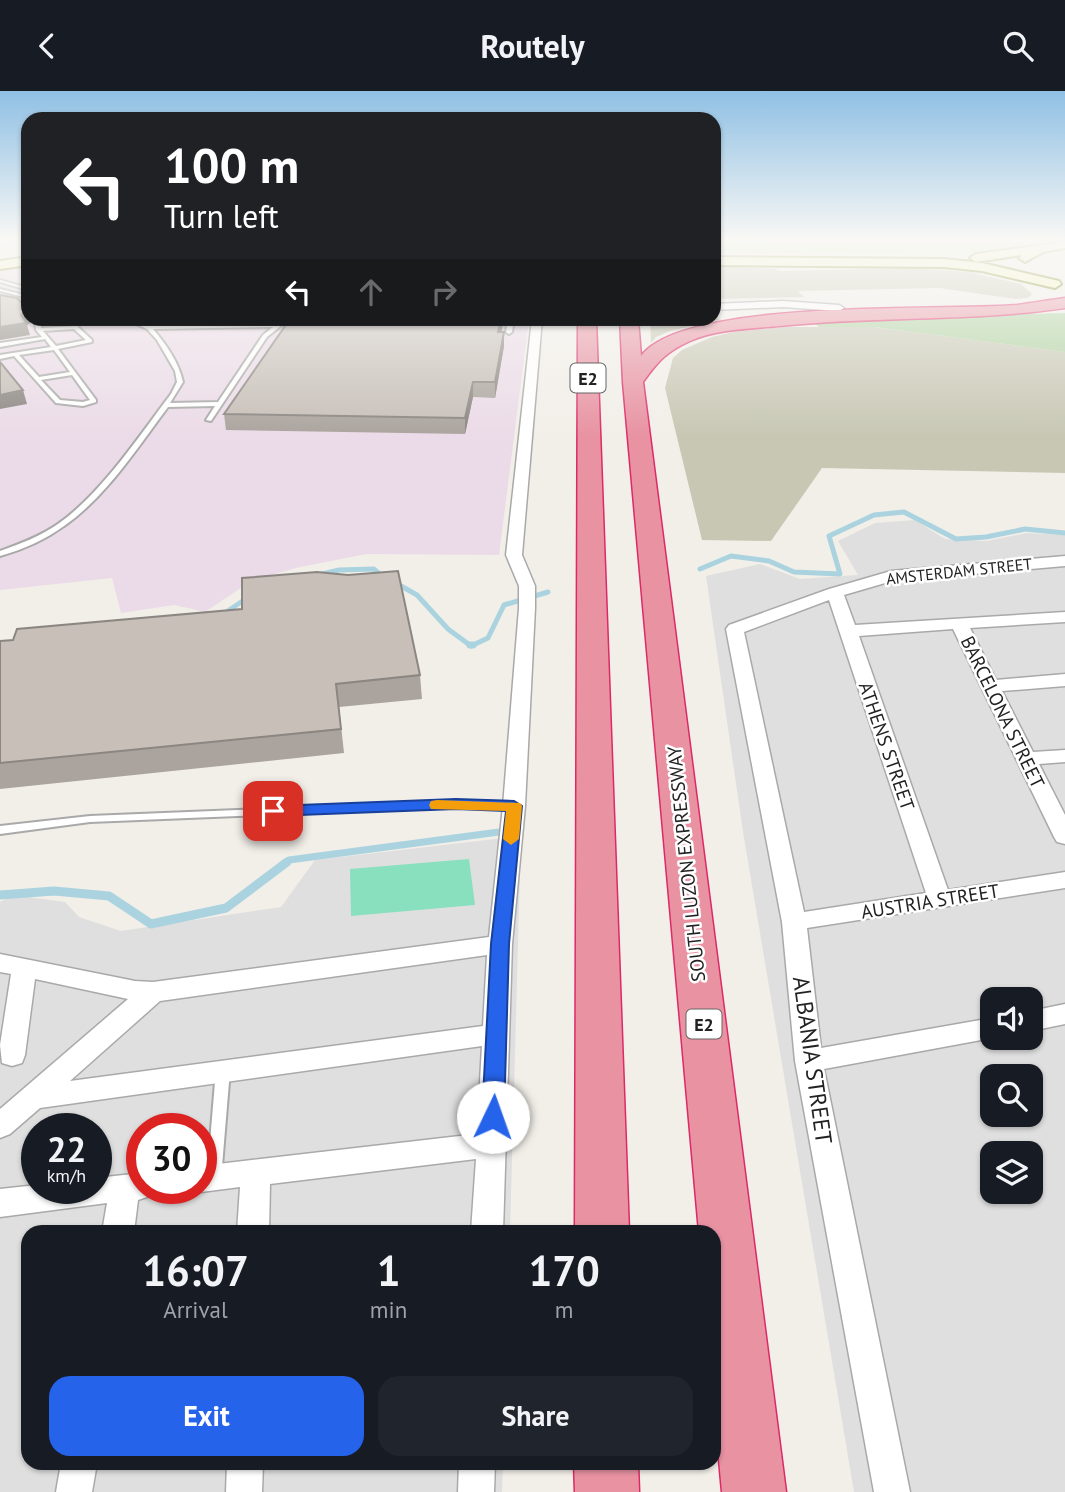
<!DOCTYPE html>
<style>
:root{--surface:#171b24;--page:#20242c;--text:#f1f3f6;--muted:#9ea1a6;--accent:#2563eb}
body{margin:0;font-family:"PT Sans",sans-serif;background:var(--page);color:var(--text);height:100vh;display:flex;flex-direction:column;font-size:26px;white-space:nowrap}
*{box-sizing:border-box;margin:0}
p{font-size:23px;color:var(--muted)}
.icon{flex:none;width:38px;height:38px;fill:none;stroke:currentColor;stroke-width:2;stroke-linecap:round;stroke-linejoin:round}
.map{position:relative;flex:1;overflow:hidden}
.sheet{position:absolute;left:21px;top:1134px;width:700px;height:245px;display:flex;flex-direction:column;background:var(--surface);border-radius:21px;box-shadow:0 2px 5px #0004}
.sheet>*{flex:none}
.top-card{position:absolute;left:21px;top:21px;width:700px;height:214px;border-radius:21px;box-shadow:0 2px 5px #0004;background:#202124;color:#fff;overflow:hidden}
.controls{position:absolute;left:980px;top:896px;display:grid;gap:14px}
.controls a{display:grid;place-items:center;width:63px;height:63px;border-radius:14px;background:var(--surface);box-shadow:0 2px 5px #0004;font-size:35px}
.speed{position:absolute;left:21px;top:1022px;display:flex;gap:14px;font-size:35px;font-weight:700;text-align:center}
.speed>*{display:grid;place-content:center;width:91px;height:91px;border-radius:50%;background:var(--surface);box-shadow:0 2px 5px #0004;line-height:1}
.speed small{font-size:18px;font-weight:400}
.speed .limit{border:10px solid #d22;background:#fff;color:#111}
.pin{position:absolute;display:grid;place-items:center;width:60px;height:60px;color:#fff;margin:-30px;border-radius:14px;box-shadow:0 4px 10px #0006}
.me{position:absolute;width:77px;margin:-38px;rotate:3deg;stroke-linejoin:round;filter:drop-shadow(0 0 5px #0008)}
.turn{display:flex;align-items:center;gap:24px;height:147px;padding:0 28px;font-size:32px}
.turn .icon{width:91px;height:91px;stroke-width:2.5}
.turn b{display:block;font-size:49px;line-height:60px}
.lanes{display:flex;align-items:center;height:66px;padding:0 28px;background:#0003;justify-content:center;gap:35px;direction:ltr}
.lanes .off{opacity:.35}
.eta{display:flex;justify-content:space-evenly;align-items:center;height:119px;text-align:center}
.eta b{font-size:42px;font-weight:800;line-height:49px}
.action{display:flex;gap:14px;margin-top:auto;padding:14px 28px}
.action a{flex:1;height:80px;border-radius:21px;background:var(--accent);color:#fff;font-size:28px;font-weight:800;line-height:80px;text-align:center}
.action a+a{background:var(--page);color:var(--text)}
header{display:flex;justify-content:space-between;align-items:center;height:91px;padding:0 28px;background:var(--surface);font-size:32px;font-weight:800}
.map>svg:first-child{display:block}
.residential{fill:#e0dfdf;fill-rule:evenodd}
.industrial{fill:#ebdbe8}
.construction{fill:#c7c7b4}
.grass{fill:#cdebb0}
.forest{fill:#add19e}
.pitch{fill:#88e0be}
.lines{fill:none;stroke-linecap:round;stroke-linejoin:round}
.stream-far3{stroke:#aad3df;stroke-width:3.5}
.stream-far2{stroke:#aad3df;stroke-width:5}
.stream-far1{stroke:#aad3df;stroke-width:7}
.stream{stroke:#aad3df;stroke-width:9}
.service-casing{stroke:#a9a9a9;stroke-width:4}
.minor-casing{stroke:#a9a9a9;stroke-width:3}
.secondary-casing{stroke:#707d05;stroke-width:4}
.motorway-casing{stroke:#dc2a67;stroke-width:3}
.service{fill:#fff;fill-rule:evenodd}
.minor{fill:#fff;fill-rule:evenodd}
.secondary{fill:#f7fabf;fill-rule:evenodd}
.motorway{fill:#e892a2;fill-rule:evenodd}
.wall{fill:#aba49e}
.shaded-wall{fill:#8b8681}
.building{fill:#c7bfb8;stroke:#8b8681;stroke-width:2}
.route{fill:#2563eb;stroke:#184099;stroke-width:2}
.slow{fill:#f59e0b}
.labels{text-anchor:middle;dominant-baseline:central;stroke-width:5;stroke-linejoin:round;paint-order:stroke}
.far-street-label{font-size:16px;fill:#222;stroke:#fff}
.shield{fill:#fff;stroke:#646464;stroke-width:2}
.shield-label{font-size:18px;font-weight:bold;fill:#222}
.street-label{font-size:19px;fill:#222;stroke:#fff}
.near-street-label{font-size:23px;fill:#222;stroke:#fff}
</style>
<header><svg class="icon" aria-label="back" viewBox="0 0 24 24"><path d="M15 5l-7 7 7 7"/></svg>Routely<svg class="icon" aria-label="search" viewBox="0 0 24 24"><circle cx="10" cy="10" r="6"/><path d="M15 15l6 6"/></svg></header>
<div class="map">
<svg width="1065" height="1401" viewBox="0 0 1065 1401">
<rect width="100%" height="100%" fill="#f2efe9"/>
<path class="residential" d="M915 429 945 448 986 450 1027 442 1065 444V1401H854L743 741 706 485 760 473 800 488 858 484 838 450 875 432ZM992 908H1031V947H992ZM992 985H1031V1024H992ZM992 1062H1031V1101H992Z
M512 746 520 781 510 1141H28V1372H503L502 1401H0V811L13 804 65 811 79 826 121 840 281 816 315 769ZM37 1038H96V1097H37ZM142 1038H201V1097H142Z"/>
<path class="industrial" d="M28 176V228H529L499 464 367 463 300 476 253 489 205 521 174 514 121 522 112 487 0 499V179Z"/>
<path class="construction" d="M714 175 775 178 779 180 914 177 969 181 1021 193 1032 203 1028 207 1016 208 939 197 798 200 804 206 714 208Z
M650 228 714 227 722 228 670 240 656 246 651 252Z
M785 236H874L1065 261V382L822 377 771 450 702 449 665 297 673 267 682 259 712 246 733 241Z"/>
<path class="grass" d="M714 150H1027L970 164 714 161Z"/>
<path class="forest" d="M1065 222V261L874 236H819L810 229Z"/>
<path class="pitch" d="M469 768 475 814 351 825 350 778Z"/>
<g class="lines">
<path class="stream-far3" d="M0 156 25 150"/>
<path class="stream-far2" d="M700 478 731 465 769 470 794 481 840 483 829 445 874 424 904 421 956 448 986 446 1025 438 1065 442
M318 484 339 479 374 478 383 486
M394 491 417 504 448 538 471 555 488 547 504 514 548 501
M222 524 247 507"/>
<path class="stream-far1" d="M470 554H473
M285 772 289 769 499 741"/>
<path class="stream" d="M0 804 54 800 109 805 151 833 226 817 287 771"/>
<g class="service-casing">
<path id="service" d="M0 189 28 197V199L0 191Z
M0 198 28 205V207L0 200Z
M0 208 28 215V219L0 211Z
M35 228H40L41 237 77 235 92 249V251L58 258 96 309V311L83 315 56 312 14 265 0 268V264L51 256 45 248 0 256V252L42 246 36 239ZM74 238 86 249 56 255 43 240ZM54 259 70 281 39 286 19 264ZM72 284 90 309 83 311 60 309 41 289Z
M125 228H130L150 235 279 231 282 234 267 246 211 330 206 329 215 315 168 316C137 357 107 405 64 435 45 449 22 459 0 465V460C20 453 41 445 58 433 102 402 139 345 171 303L177 291 175 280 157 249 147 238ZM273 236 263 244 218 311 170 312 183 291C179 272 166 253 153 238Z
M508 228H514L512 241 509 243 506 241Z
M456 710 514 712 519 715 514 718 456 716 90 731 0 743V735L90 725Z
M223 974 228 975 230 979 221 1087 219 1092 214 1094 209 1092 207 1087 216 979 218 975Z"/>
</g>
<g class="minor-casing">
<path id="minor" d="M783 210 839 214 844 217 839 220 783 216 714 219V213Z
M532 228H542L522 464 535 495V517L525 715 512 853 503 1141H471L476 1068 270 1093 269 1141H237L240 1096 201 1101 191 1097H201V1075L477 1043 482 955 40 1017 10 1043 0 1047V1018L128 908 35 888 25 964 22 972 12 975 2 972 0 954 11 883 0 881V863L135 890 153 891 489 846 503 715 519 517V495L506 464ZM487 864 483 935 70 990 160 910Z
M1065 465V475L892 490 844 504 855 534 1065 521V531L970 537 996 589 1065 583V595L1002 600 1033 661 1065 659V671L1039 673 1065 724V753L1057 751 1054 746 953 538 859 545 948 799 1065 781V797L807 837 821 957 992 927V947L824 978 910 1401H874L795 970 782 831 726 538 729 534 829 498 891 480ZM829 509 926 802 804 821 744 541Z
M1065 913V933L1031 940V920Z
M142 1082V1097H156L153 1104 138 1109 134 1141H102L107 1112 0 1126V1098L37 1094V1097H96V1087Z
M61 1372H97L92 1401H56Z
M227 1372H263L262 1401H226Z
M459 1372H495L494 1401H458Z"/>
</g>
<g class="secondary-casing">
<path id="secondary" d="M1065 151V157L1043 161 1025 171 1019 167 1022 164 976 171 970 167 976 163Z
M28 166V174L0 178V170Z
M714 166 944 168 982 172 1059 190 1061 193 1055 197 982 180 944 176 714 174Z"/>
</g>
<g class="motorway-casing">
<path id="motorway" d="M1065 207V217C970 231 874 225 779 235 750 238 717 238 690 250 666 261 658 270 643 291L786 1401H722L714 1315V1141H699L623 291 620 228H638L641 265C683 207 944 220 1017 214 1033 212 1049 209 1065 207Z
M578 228H596L629 1141H575Z
M574 1372H638L639 1401H575Z"/>
</g>
<use href="#service" class="service"/>
<use href="#minor" class="minor"/>
<use href="#secondary" class="secondary"/>
<use href="#motorway" class="motorway"/>
</g>
<path class="wall" d="M290 228H504L501 241 504 255 495 307 473 306 465 343 226 339 224 323Z
M0 550 420 584 422 608 339 616 344 662 0 698Z"/>
<path class="shaded-wall" d="M28 219V228H31L32 231 27 234 30 244 0 249V236Z
M501 228H504L499 255 498 241Z
M504 241V255L495 307V291Z
M473 291V306L465 343V327Z
M23 299 27 313 0 318V304Z"/>
<path class="building" d="M0 204 17 207 28 218V219L21 224 26 232 0 236Z
M290 228H501L498 241H504L495 291H473L465 327 224 323Z
M0 271 23 299 0 304Z
M398 480 420 584 336 593 341 638 0 672V550L13 549 17 538 242 518V487L317 481 348 484Z"/>
<linearGradient id="sky" x2="0" y2="1"><stop stop-color="#8fc0e4"/><stop offset="0.43" stop-color="#f9f8f5"/><stop offset="1" stop-color="#f9f8f5" stop-opacity="0"/></linearGradient>
<rect width="1065" height="346" fill="url(#sky)"/>
<path class="route" d="M456 708 514 710 522 715 509 853 504 1026 500 1033 493 1035 485 1033 482 1026 491 853 506 720 456 718 273 725 265 720 273 715Z"/>
<path class="slow" d="M437 709 520 712 522 715 519 748 511 754 503 748 506 720 431 718 429 714 431 710Z"/>
<g class="labels">
<g class="far-street-label">
<text transform="translate(959 480) rotate(-6)">AMSTERDAM STREET</text>
</g>
<g class="shield">
<rect x="570.5" y="272.5" width="35" height="29" rx="5"/>
<rect x="686.5" y="918.5" width="35" height="29" rx="5"/>
</g>
<g class="shield-label">
<text x="588" y="287">E2</text>
<text x="704" y="933">E2</text>
</g>
<g class="street-label">
<text transform="translate(1003 621) rotate(64)">BARCELONA STREET</text>
<text transform="translate(887 655) rotate(71)">ATHENS STREET</text>
<text transform="translate(686 773) rotate(-96)">SOUTH LUZON EXPRESSWAY</text>
<text transform="translate(930 810) rotate(-9)">AUSTRIA STREET</text>
</g>
<g class="near-street-label">
<text transform="translate(813 969) rotate(82)">ALBANIA STREET</text>
</g>
</g>
</svg>
<div class="controls">
<a><svg class="icon" aria-label="sound" viewBox="0 0 24 24"><path d="M4 9h4l5-4v14l-5-4H4zM17 9q2 3 0 6"/></svg></a>
<a><svg class="icon" aria-label="search" viewBox="0 0 24 24"><circle cx="10" cy="10" r="6"/><path d="M15 15l6 6"/></svg></a>
<a><svg class="icon" aria-label="layers" viewBox="0 0 24 24"><path d="M12 4l9 5-9 5-9-5zM3 14l9 5 9-5"/></svg></a>
</div>
<div class="speed"><div>22<small>km/h</small></div><div class="limit">30</div></div>
<div class="pin" style="left:273px;top:720px;background:#d93025"><svg class="icon" aria-label="arrive" viewBox="0 0 24 24"><path d="M6 21V4h12l-3 4 3 4H6"/></svg></div>
<svg class="me" style="left:493px;top:1026px" viewBox="-20 -20 40 40"><circle r="19" fill="#fff"/><path d="M0-13L10 11 0 6-10 11z" fill="#2563eb"/></svg>
<div class="top-card">
<div class="turn"><svg class="icon" aria-label="left" viewBox="0 0 24 24"><path d="M17 20v-9H6M10 6l-5 5 5 5"/></svg><div><b>100 m</b>Turn left</div></div>
<div class="lanes"><svg class="icon" aria-label="left" viewBox="0 0 24 24"><path d="M17 20v-9H6M10 6l-5 5 5 5"/></svg><svg class="icon off" aria-label="ahead" viewBox="0 0 24 24"><path d="M12 20V5M6 11l6-6 6 6"/></svg><svg class="icon off" aria-label="right" viewBox="0 0 24 24"><path d="M7 20v-9h11M14 6l5 5-5 5"/></svg></div>
</div>
<section class="sheet">
<div class="eta">
<div><b>16:07</b><p>Arrival</p></div>
<div><b>1</b><p>min</p></div>
<div><b>170</b><p>m</p></div>
</div>
<div class="action"><a>Exit</a><a>Share</a></div>
</section>
</div>
